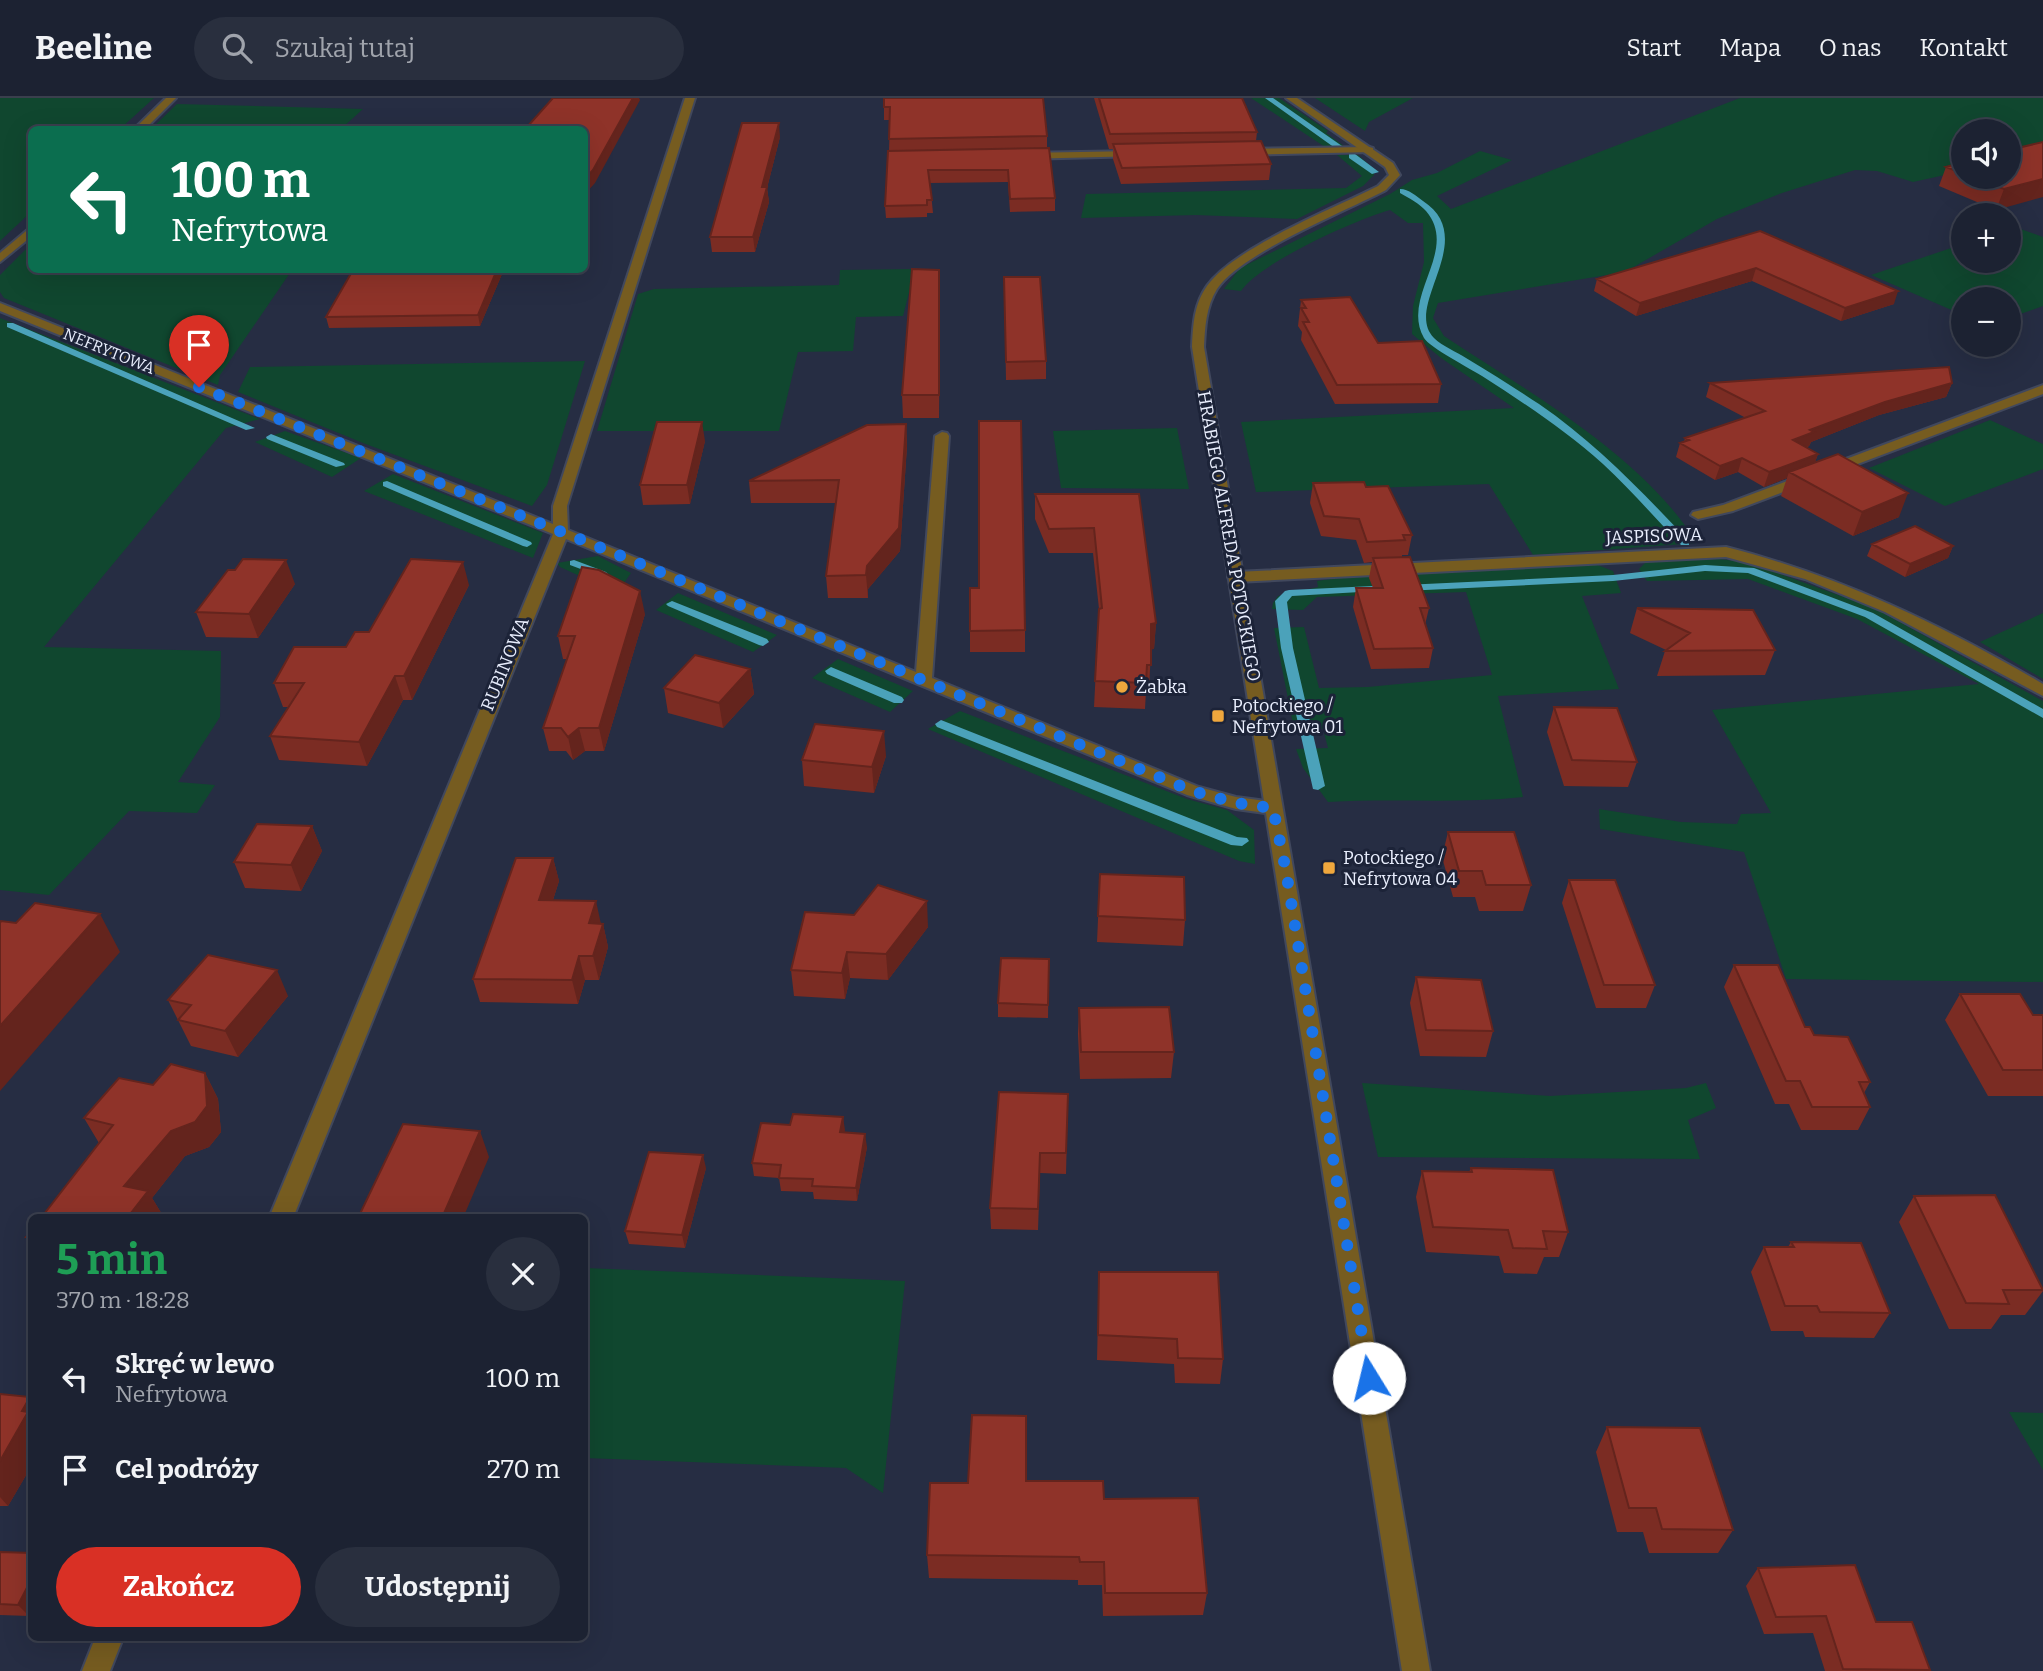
<!DOCTYPE html>
<html lang="pl">
<meta charset="utf-8">
<style>
:root{--surface:#1c2232;--page:#292f3e;--text:#f1f3f6;--muted:#a0a4ac;--line:#3a3f4d;--accent:#d93025}
body{margin:0;font-family:Bitter,serif;background:var(--page);color:var(--text);height:100vh;display:flex;flex-direction:column;font-size:26px;white-space:nowrap}
*{box-sizing:border-box;margin:0}
p{font-size:23px;color:var(--muted)}
.icon{flex:none;width:38px;height:38px;fill:none;stroke:currentColor;stroke-width:2;stroke-linecap:round;stroke-linejoin:round}
.map{position:relative;flex:1;overflow:hidden}
.details{position:absolute;left:28px;top:1116px;width:560px;height:427px;display:flex;flex-direction:column;background:var(--surface);border-radius:10px;box-shadow:0 7px 28px #0002,0 0 0 2px var(--line)}
.details>*{flex:none}
.guide{position:absolute;left:28px;top:28px;width:560px;height:147px;border-radius:10px;box-shadow:0 7px 28px #0002,0 0 0 2px var(--line);background:#0b6e4f;color:#fff;overflow:hidden}
.buttons{position:absolute;left:1951px;top:21px;display:grid;gap:14px}
.buttons a{display:grid;place-items:center;width:70px;height:70px;border-radius:50%;background:var(--surface);box-shadow:0 7px 28px #0002,0 0 0 2px var(--line);font-size:35px}
.pin{position:absolute;display:grid;place-items:center;width:60px;height:60px;color:#fff;margin:-72px -30px;border-radius:50% 50% 50% 0;rotate:-45deg;box-shadow:0 0 7px #0007}
.pin .icon{rotate:45deg}
.me{position:absolute;width:77px;margin:-38px;rotate:351deg;stroke-linejoin:round;filter:drop-shadow(0 0 5px #0008)}
.turn{display:flex;align-items:center;gap:24px;height:147px;padding:0 28px;font-size:32px}
.turn .icon{width:91px;height:91px;stroke-width:2.5}
.turn b{display:block;font-size:49px;line-height:60px}
.round{display:grid;place-items:center;flex:none;width:74px;height:74px;border-radius:37px;background:var(--page)}
.headline{display:flex;align-items:center;justify-content:space-between;height:119px;padding:0 28px}
h1{font-size:42px;font-weight:700;line-height:52px;color:#1e9e55}
.primary-button{display:flex;gap:14px;margin-top:auto;padding:14px 28px}
.primary-button a{flex:1;height:80px;border-radius:42px;background:var(--accent);color:#fff;font-size:28px;font-weight:700;line-height:80px;text-align:center}
.primary-button a+a{background:var(--page);color:var(--text)}
ul{padding:0;list-style:none}
li{display:flex;align-items:center;gap:21px;height:91px;padding:0 28px}
li div{flex:1}
li b{display:block;font-size:26px}
li em{font-style:normal}
header{display:flex;align-items:center;gap:42px;box-sizing:border-box;height:98px;padding:0 35px;background:var(--surface);border-bottom:2px solid var(--line)}
header strong{font-size:33px}
nav{display:flex;gap:38px;margin-inline-start:auto;font-size:24px}
.search{width:490px;height:63px;background:var(--page);display:flex;align-items:center;gap:18px;box-sizing:border-box;padding:0 24px;border-radius:38px;color:var(--muted);font-size:26px}
.map>svg:first-child{display:block}
.green{fill:#10472f}
.lines{fill:none;stroke-linecap:round;stroke-linejoin:round}
.stream{fill:#4ba2ba;fill-rule:evenodd}
.minor-casing{stroke:#41485d;stroke-width:4}
.tertiary-casing{stroke:#41485d;stroke-width:4}
.minor{fill:#765c20;fill-rule:evenodd}
.tertiary{fill:#765c20;fill-rule:evenodd}
.wall{fill:#7b2c23}
.shaded-wall{fill:#64241d}
.building{fill:#8f3329;stroke:#64241d;stroke-width:2}
.route{stroke:#1a73e8;stroke-width:12;stroke-dasharray:0 21.6}
.poi-dot{fill:#efa73d;stroke:#1c2338;stroke-width:2.5}
.labels{text-anchor:middle;dominant-baseline:central;stroke-width:6;stroke-linejoin:round;paint-order:stroke}
.far-street-label{font-size:16px;fill:#e9eefd;stroke:#1c2338}
.street-label{font-size:18px;fill:#e9eefd;stroke:#1c2338}
.poi-label{font-size:18px;fill:#e9eefd;stroke:#1c2338;text-anchor:start}
</style>
<header>
<strong>Beeline</strong>
<div class="search"><svg class="icon" aria-label="search" viewBox="0 0 24 24"><circle cx="10" cy="10" r="6"/><path d="M15 15l6 6"/></svg>Szukaj tutaj</div>
<nav><a>Start</a><a>Mapa</a><a>O nas</a><a>Kontakt</a></nav>
</header>
<div class="map">
<svg width="2043" height="1573" viewBox="0 0 2043 1573">
<rect width="100%" height="100%" fill="#262d43"/>
<path class="green" d="M0 0H154L120 31 32 32 31 114 0 143Z
M1251 0H1279L1328 33 1326 35 1344 48 1325 49Z
M1315 0H1413L1369 24 1365 33Z
M1740 0H2043V54L2009 62V33H1964L1963 73 1913 84 1877 73 1855 72 1782 95 1717 121 1625 174 1438 205 1433 220 1444 238C1530 295 1642 357 1697 445L1533 457 1489 386 1256 394 1241 324 1514 310 1441 260 1412 236 1413 208 1424 164 1423 125H1408L1390 112C1355 122 1261 164 1241 193L1224 191 1240 170 1390 96 1412 82 1437 75 1480 53 1512 62 1437 98 1451 111Z
M177 6 363 11 341 31H151Z
M1337 57H1358L1374 71V77L1363 88 1297 121 1196 117 1081 120 1086 96 1346 90 1362 78Z
M2012 128 2043 139V208L2009 220V201H1964L1963 217 1871 177 1963 146 1964 163H2009V129Z
M31 146 32 172H292L220 277 218 287 4 200 0 194V177Z
M915 171 903 218 856 219 853 253 798 254 779 333H597L638 196 654 191 839 187 840 172Z
M0 220 260 321 226 330 44 549 221 553 220 619 178 684 215 687 197 715 129 713 49 797 0 792Z
M585 263 547 387 532 408 363 345 238 294 250 269Z
M1990 322 2043 346V371L1945 408 1869 370Z
M1177 330 1189 391 1061 390 1053 333Z
M285 333 361 360 332 379 255 344Z
M393 376 543 435 533 460 364 393Z
M598 458 631 475 617 495 560 469 557 465Z
M1720 461 1750 465 1874 510 2043 603V884L1786 881 1744 754 1600 731 1599 711 1681 724 1737 726 1741 716 1771 715 1712 612 1979 586 1857 521 1748 481 1647 483 1639 471 1647 463Z
M1595 466 1613 473 1621 495 1582 498 1619 591 1498 598 1523 699C1458 706 1393 700 1328 704L1303 670 1296 651 1328 650 1323 631H1294L1274 530 1304 529 1319 590 1368 589 1492 577 1466 494 1317 499 1303 512 1272 511 1273 505 1278 498 1318 489 1317 483 1358 477Z
M678 495 777 537 753 554 656 512Z
M2043 515V581L1980 544Z
M838 561 913 593 890 614 812 580Z
M960 613 1187 701 1227 712 1254 732 1255 766 1239 763 928 631Z
M1362 985 1550 998 1686 990 1706 985 1716 1010 1688 1022 1700 1061 1378 1059Z
M585 1170 905 1183 883 1395 846 1370 585 1360Z
M2009 1314 2043 1315V1372Z"/>
<g class="lines">
<path class="stream" d="M1265 0H1273L1342 48 1335 50Z
M1349 56H1355L1379 74 1372 76 1349 60Z
M1400 91C1409 91 1416 98 1423 103 1481 141 1402 208 1434 240 1442 248 1457 254 1466 260 1491 275 1515 290 1539 306 1596 345 1641 393 1689 443V447H1681C1655 420 1631 392 1603 366 1566 333 1524 305 1482 278 1471 271 1429 249 1424 240 1400 198 1460 153 1426 113 1420 106 1409 100 1400 95Z
M7 225H13L255 330 246 332 7 229Z
M271 336 344 365 345 367 336 369 267 341 266 339Z
M387 383 531 444 532 446 527 449 523 448 383 388V384Z
M574 462 606 474 608 476 602 479 570 467V463Z
M1705 467 1754 470 1873 515 2043 611V620L1865 519 1748 475 1705 473 1613 483 1404 493 1398 490 1404 487 1613 477Z
M1373 488 1377 489V493L1292 498 1287 504 1293 550 1325 688 1318 692 1313 691 1281 550 1275 503 1285 493 1289 492Z
M672 503 767 541 769 544 763 548 759 547 668 508 666 506Z
M831 569 902 599 904 602 902 605H894L827 576 825 573Z
M941 622 1237 739 1247 740 1249 743 1242 748 1231 747 937 629 935 626Z"/>
<g class="minor-casing">
<path id="minor" d="M166 0H176L144 32H133Z
M685 0H695L567 408 568 432 916 574 935 338 942 334 947 335 949 338 932 580 1199 689 1236 699 1273 704 1282 710 1273 716 1236 711 1187 697 566 441 293 1120H269L553 436 0 213V205L553 426V408Z
M1369 49 1373 50V54L1240 57 1235 54 1240 51Z
M1137 53 1141 54V58L1023 61 1018 58 1023 55Z
M32 128V138L0 164V155Z
M2043 287V296L1733 413 1698 421 1691 417 1693 414 1723 407Z
M1726 449C1840 478 1942 527 2043 586V598L1885 514 1805 481 1726 459 1236 484 1228 479 1236 474Z
M95 1540H123L110 1573H82Z"/>
</g>
<g class="tertiary-casing">
<path id="tertiary" d="M1286 0H1297L1393 65 1400 77 1386 92C1344 114 1241 155 1217 191 1206 209 1205 229 1204 249L1430 1573H1402L1192 249C1193 227 1194 206 1207 188 1235 149 1333 111 1378 88L1389 77 1385 69Z"/>
</g>
<use href="#minor" class="minor"/>
<use href="#tertiary" class="tertiary"/>
</g>
<path class="wall" d="M884 0 1047 38V50L1055 100V113L1010 114 1008 84 930 85 933 115H927V119L886 120 885 108 889 53 890 22H884Z
M1094 0H1242L1257 34 1256 43 1271 66 1269 82 1121 86 1113 61V51H1109Z
M780 39 767 90 769 104 755 154H712L710 139Z
M2043 44 1996 112 1939 88 1946 69 1964 64V79H2009Z
M1760 133 1894 206 1841 223 1752 183 1636 218 1594 193 1597 181Z
M502 176 480 228 329 230 326 219Z
M1004 179 1046 263V281L1006 282Z
M940 193 939 320H903L902 297Z
M1301 202 1378 245 1441 286 1438 305 1335 306 1301 242 1302 234 1298 228Z
M1710 285H1952L1946 299 1879 317 1811 344 1809 348 1806 350 1818 356 1815 364 1899 419 1853 438 1781 398 1787 380 1764 389 1738 374 1715 382 1676 359 1680 345 1684 344 1685 340 1746 320 1706 299Z
M906 326 907 348 900 453 868 491V500H828L826 478 836 405H751L749 383Z
M705 343 690 406 643 407 640 387Z
M1313 385 1366 389 1412 437 1408 457H1402V459L1429 510 1425 527 1433 550 1429 570 1371 571 1353 509 1356 490H1373L1369 480 1372 464 1364 465 1356 442 1321 438 1310 405Z
M1035 396H1139L1156 525 1154 551H1151L1149 593H1146L1145 611 1094 609 1099 511 1093 455H1049L1035 421Z
M1872 446 1953 448 1948 460 1905 479 1867 458Z
M295 486 258 540 206 539 196 514Z
M469 487 412 602H403L367 668 279 662 270 638 289 609H283L274 585 346 549 369 534Z
M979 490 1025 532V554H970V533Z
M1637 510 1775 552 1765 577 1657 578 1665 553 1666 552 1630 535Z
M645 516 604 653H585L573 662 566 653H549L543 630 567 561H563L558 538Z
M750 571 754 596 723 630 668 615 664 590Z
M1554 609 1637 664 1628 689 1564 688 1547 634Z
M886 658 874 695 804 688 802 662Z
M312 728 322 753 301 793 245 790 234 764Z
M1448 734 1531 787 1523 813H1479L1475 799H1453L1442 759Z
M553 760 559 783 553 802 603 826 608 849 599 882H585L578 906 480 904 473 881Z
M1100 776 1185 822 1183 848 1097 844Z
M1569 782 1655 887 1646 910H1596L1562 805Z
M805 814 928 829 888 882 850 880 845 901 794 898 791 872Z
M1049 861 1048 920 998 919V905Z
M1734 867 1805 929 1870 984 1864 995 1870 1009 1858 1032H1801L1789 1006H1775L1724 889Z
M1416 879 1493 933 1486 959 1420 958 1410 905Z
M1960 896 2033 917H2043V998H1988L1945 922Z
M288 898 238 959 191 948 168 902Z
M1079 910 1174 954 1171 980 1080 981 1078 936Z
M205 975 218 1001 221 1034 209 1049 185 1058 152 1100 163 1118 99 1045 84 1020 153 987Z
M1068 996 1066 1076 1040 1075 1038 1132 991 1131 990 1110Z
M843 1019 844 1035 867 1049 857 1103 814 1101 813 1094 781 1093 779 1080 754 1078 752 1065 790 1027Z
M706 1070 685 1150 629 1146 625 1133Z
M1471 1070 1568 1134 1559 1159H1544L1537 1176 1504 1175 1499 1158 1426 1154 1416 1099 1422 1073 1469 1074Z
M1914 1098 2043 1191V1193L2025 1217H2001L1991 1231H1949L1899 1124Z
M1791 1144 1890 1215 1874 1240 1805 1239 1803 1233H1771L1751 1174 1764 1149H1788Z
M1099 1174 1223 1261 1220 1286 1175 1285 1174 1266 1097 1262Z
M0 1296 30 1299 32 1301V1367L8 1408H0Z
M1607 1329 1733 1432 1718 1455H1649L1643 1434H1617L1596 1354Z
M1026 1383 1104 1401 1207 1495 1203 1517 1103 1518 1102 1487H1078V1482L929 1480 927 1457 968 1385Z
M0 1454 29 1518 0 1517Z
M1758 1470 1876 1524 1930 1572 1929 1573H1825L1813 1535 1764 1536 1746 1488Z"/>
<path class="shaded-wall" d="M633 0H639L640 2 595 85 584 97V82Z
M779 25 780 39 767 90 769 104 755 154 753 139 762 89Z
M2043 81V99L1996 112 2004 91Z
M1756 170 1752 183 1636 218 1640 205Z
M497 172H501L502 176 480 228 478 217Z
M939 172 940 193 939 320Z
M1898 193 1894 206 1841 223 1845 210Z
M1952 285 1946 299 1879 317 1811 344 1809 348 1789 356 1793 342 1810 332 1885 304Z
M702 324 705 343 690 406 687 387Z
M906 326 907 348 900 453 868 491V500L866 477 867 468Z
M1818 356 1813 370 1789 374 1787 380 1764 389 1769 374Z
M1742 360 1738 374 1715 382 1720 368Z
M1908 395 1899 419 1853 438 1862 414Z
M1953 448 1948 460 1905 479 1910 466Z
M286 462 295 486 258 540 249 516Z
M463 464 469 487 412 602 404 578Z
M640 493 645 516 604 653 599 630Z
M1156 525 1154 551 1149 552 1151 526Z
M750 571 754 596 723 630 719 605Z
M395 578 403 602 367 668 359 644Z
M579 630 585 653 573 662 568 639Z
M884 633 886 658 874 695 872 669Z
M312 728 322 753 301 793 291 767Z
M553 760 559 783 545 826 539 802Z
M596 803 601 826 589 825Z
M927 803 928 829 888 882 886 856Z
M100 816 120 854 0 993V928Z
M603 826 608 849 599 882 593 858Z
M847 854 850 880 845 901 842 875Z
M579 858 585 882 578 906 572 882Z
M277 872 288 898 238 959 225 933Z
M205 975 218 1001 221 1034 209 1049 185 1058 152 1100 163 1118 161 1120H127L124 1088Z
M843 1019 845 1032 842 1047 840 1034Z
M480 1033 489 1059 463 1120H442Z
M865 1036 867 1049 857 1103 856 1090Z
M703 1057 706 1070 685 1150 682 1137Z
M30 1299 32 1301V1367L8 1408 0 1399V1363L22 1313Z
M32 1480V1513L29 1518 18 1507Z"/>
<path class="building" d="M553 0H633L593 72 584 82V32H532L535 29H527Z
M884 0H1043L1047 38 889 41 890 9H884Z
M1099 0H1242L1257 34 1110 36Z
M742 25H779L762 89H767L753 139H710Z
M1261 43 1271 66 1122 70 1113 46Z
M2043 44V81L2004 91 1972 79H2009V52Z
M1049 50 1055 100 1010 101 1008 72H928L932 102H927V107L885 108 888 53Z
M1964 64V76L1946 69Z
M1760 133 1898 193 1845 210 1756 170 1640 205 1597 181Z
M912 171 939 172V297H902Z
M353 172H497L478 217 326 219Z
M1004 179H1040L1046 263 1006 264Z
M1350 199 1378 245 1422 243 1441 286 1337 287 1303 224H1309L1301 210H1306L1301 202Z
M1949 269 1952 285 1885 304 1810 332 1814 334 1793 342 1818 356 1769 374 1742 360 1720 368 1680 345 1689 342 1685 340 1765 313 1710 285Z
M979 323H1021L1025 532 970 533V490H979Z
M657 324H702L687 387H640Z
M906 326 899 430 867 468 866 477 826 478 839 382 749 383 867 327Z
M1838 356 1908 395 1862 414 1789 374Z
M1364 384 1366 389 1388 388 1412 437H1403L1405 442 1367 444 1359 421 1324 418 1313 385Z
M1035 396H1139L1156 525 1151 526V567H1147L1146 585 1095 583 1099 511 1102 510 1094 430 1049 431Z
M1915 428 1953 448 1910 466 1872 446Z
M1410 459 1429 510H1420L1433 550 1374 551 1356 490H1383L1373 460Z
M243 461 286 462 249 516 196 514 228 472H235Z
M411 461 463 464 404 578H395L359 644 270 638 304 585H274L294 549H346L355 534H369Z
M582 469 599 472 640 493 599 630H579L568 639 561 630H543L575 538H558Z
M1637 510 1753 512 1775 552 1665 553 1690 535Z
M695 557 750 571 719 605 664 590Z
M1554 609 1617 610 1637 664 1572 662Z
M815 626 884 633 872 669 802 662Z
M257 726 312 728 291 767 234 764Z
M1448 734H1514L1531 787H1486L1482 773H1459Z
M516 760H553L539 802 596 803 589 825 603 826 593 858H579L572 882 473 881Z
M1100 776 1184 779 1185 822 1098 818Z
M1569 782H1615L1655 887H1604Z
M878 787 927 803 886 856 847 854 842 875 791 872 805 814 854 817Z
M35 805 100 816 0 928V825L1 823 16 825Z
M208 857 277 872 225 933 178 922 191 907 168 902Z
M1001 860 1049 861 1048 907 998 905Z
M1734 867H1778L1805 929H1810L1814 937 1848 939 1870 984H1859L1870 1009H1812L1800 983H1786Z
M1416 879 1481 882 1493 933 1426 932Z
M1960 896H2020L2033 917H2043V972H2003Z
M1169 909 1174 954H1081L1079 910Z
M171 966 205 975 207 1008 195 1024 171 1033 124 1088 148 1093 127 1120H41L113 1027 84 1020 119 980 153 987Z
M999 994 1068 996 1066 1055H1040L1038 1111 990 1110Z
M793 1016 843 1019 840 1034 865 1036 856 1090 812 1088 813 1081 779 1080 781 1067 752 1065 761 1025 790 1027Z
M403 1026 480 1033 442 1120H358Z
M649 1054 703 1057 682 1137 625 1133Z
M1471 1070 1553 1072 1568 1134 1543 1133 1547 1151 1513 1150 1508 1132 1433 1129 1422 1073 1472 1074Z
M1995 1097 2043 1192H2003L2009 1206 1966 1205 1914 1098Z
M32 1132V1140L26 1139Z
M1791 1144 1861 1145 1890 1215 1820 1214 1817 1208H1785L1764 1149H1794Z
M1099 1174H1218L1223 1261 1178 1260 1177 1241 1098 1237Z
M0 1296 30 1299 22 1313 28 1314 0 1363Z
M972 1317 1026 1318V1383H1103L1104 1401 1198 1400 1207 1495H1105L1104 1464H1080L1079 1459 927 1457 930 1385H968Z
M1607 1329 1700 1330 1733 1432 1662 1431 1656 1410H1629Z
M0 1454 32 1455V1480L18 1507 0 1506Z
M1855 1467 1876 1524H1912L1930 1572 1843 1571 1826 1518 1776 1519 1758 1470Z"/>
<g class="lines">
<path class="route" d="M199 289 587 444 1193 693 1236 705 1273 710 1286 773 1369 1280"/>
</g>
<g class="poi-dot">
<circle cx="1122" cy="589" r="7"/>
<rect x="1211" y="611" width="14" height="14" rx="3.5"/>
<rect x="1322" y="763" width="14" height="14" rx="3.5"/>
</g>
<g class="labels">
<g class="far-street-label">
<text transform="translate(109 253) rotate(22)">NEFRYTOWA</text>
</g>
<g class="street-label">
<text transform="translate(1229 438) rotate(80)">HRABIEGO ALFREDA POTOCKIEGO</text>
<text transform="translate(1654 438) rotate(-2)">JASPISOWA</text>
<text transform="translate(505 566) rotate(-68)">RUBINOWA</text>
</g>
<g class="poi-label">
<text x="1136" y="589">Żabka</text>
<text x="1232" y="608">Potockiego /<tspan x="1232" dy="21">Nefrytowa 01</tspan></text>
<text x="1343" y="760">Potockiego /<tspan x="1343" dy="21">Nefrytowa 04</tspan></text>
</g>
</g>
</svg>
<div class="buttons">
<a><svg class="icon" aria-label="sound" viewBox="0 0 24 24"><path d="M4 9h4l5-4v14l-5-4H4zM17 9q2 3 0 6"/></svg></a>
<a>+</a>
<a>−</a>
</div>
<div class="pin" style="left:199px;top:289px;background:#d93025"><svg class="icon" aria-label="arrive" viewBox="0 0 24 24"><path d="M6 21V4h12l-3 4 3 4H6"/></svg></div>
<svg class="me" style="left:1369px;top:1280px" viewBox="-20 -20 40 40"><circle r="19" fill="#fff"/><path d="M0-13L10 11 0 6-10 11z" fill="#1a73e8"/></svg>
<div class="guide">
<div class="turn"><svg class="icon" aria-label="left" viewBox="0 0 24 24"><path d="M17 20v-9H6M10 6l-5 5 5 5"/></svg><div><b>100 m</b>Nefrytowa</div></div>
</div>
<section class="details">
<div class="headline"><div><h1>5 min</h1><p>370 m · 18:28</p></div><a class="round"><svg class="icon" aria-label="close" viewBox="0 0 24 24"><path d="M6 6l12 12M18 6L6 18"/></svg></a></div>
<ul>
<li><svg class="icon" aria-label="left" viewBox="0 0 24 24"><path d="M17 20v-9H6M10 6l-5 5 5 5"/></svg><div><b>Skręć w lewo</b><p>Nefrytowa</p></div><em>100 m</em></li>
<li><svg class="icon" aria-label="arrive" viewBox="0 0 24 24"><path d="M6 21V4h12l-3 4 3 4H6"/></svg><div><b>Cel podróży</b></div><em>270 m</em></li>
</ul>
<div class="primary-button"><a>Zakończ</a><a>Udostępnij</a></div>
</section>
</div>
